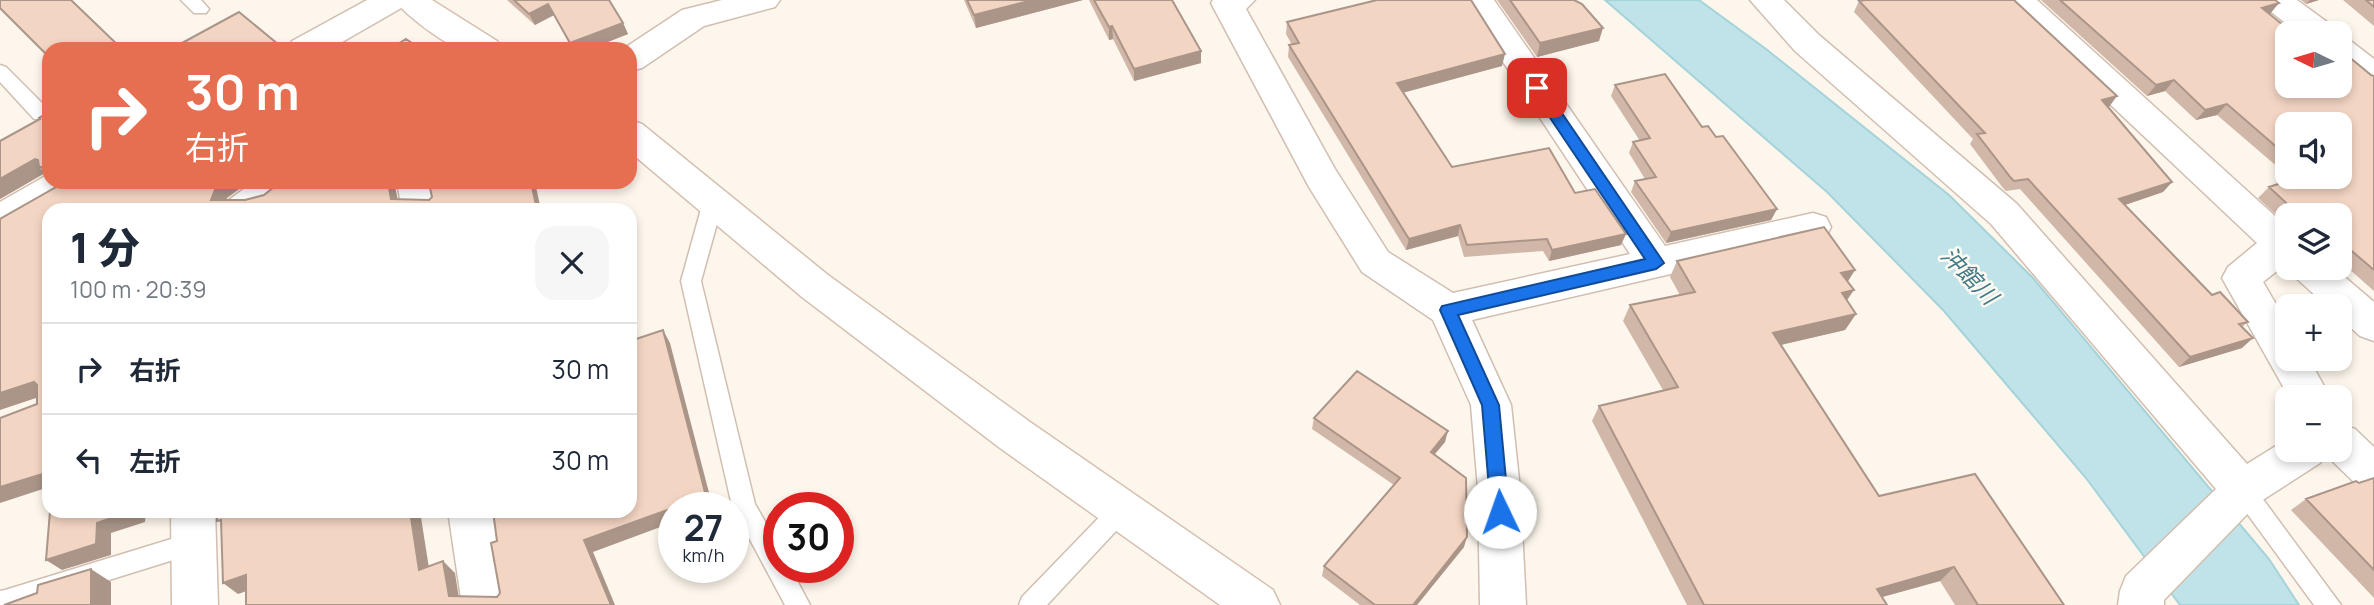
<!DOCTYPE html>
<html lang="ja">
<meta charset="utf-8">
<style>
:root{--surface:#fff;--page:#f6f6f7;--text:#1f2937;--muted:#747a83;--line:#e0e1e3}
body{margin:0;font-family:Manrope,"Noto Sans JP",sans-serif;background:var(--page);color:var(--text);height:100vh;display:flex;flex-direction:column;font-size:26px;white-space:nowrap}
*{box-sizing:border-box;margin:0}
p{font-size:23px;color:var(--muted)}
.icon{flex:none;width:38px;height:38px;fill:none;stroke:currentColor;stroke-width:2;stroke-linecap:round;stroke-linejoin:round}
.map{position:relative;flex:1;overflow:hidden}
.details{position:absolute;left:42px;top:203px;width:595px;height:315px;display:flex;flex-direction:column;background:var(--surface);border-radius:21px;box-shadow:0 4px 10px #0003}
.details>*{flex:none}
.hud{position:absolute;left:42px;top:42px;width:595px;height:147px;border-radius:21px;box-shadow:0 4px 10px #0003;background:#e76f51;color:#fff;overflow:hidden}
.needle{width:46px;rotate:275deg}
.fabs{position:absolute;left:2275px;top:21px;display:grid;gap:14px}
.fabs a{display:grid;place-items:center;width:77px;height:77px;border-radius:14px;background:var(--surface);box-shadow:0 4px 10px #0003;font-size:35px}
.speed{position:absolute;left:658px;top:492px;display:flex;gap:14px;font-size:35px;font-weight:700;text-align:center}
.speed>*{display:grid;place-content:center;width:91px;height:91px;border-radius:50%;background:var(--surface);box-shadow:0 4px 10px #0003;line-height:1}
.speed small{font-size:18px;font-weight:400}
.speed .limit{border:10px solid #d22;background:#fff;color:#111}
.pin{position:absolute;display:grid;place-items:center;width:60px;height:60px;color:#fff;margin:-30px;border-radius:14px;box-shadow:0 4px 10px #0006}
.me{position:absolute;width:77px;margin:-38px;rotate:357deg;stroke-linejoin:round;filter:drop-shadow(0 0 5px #0008)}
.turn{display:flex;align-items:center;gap:24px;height:147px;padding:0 28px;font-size:32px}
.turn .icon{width:91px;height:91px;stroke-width:2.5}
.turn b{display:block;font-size:49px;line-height:60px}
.round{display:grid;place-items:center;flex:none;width:74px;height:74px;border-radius:21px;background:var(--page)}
.headline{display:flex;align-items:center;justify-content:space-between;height:119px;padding:0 28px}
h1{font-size:42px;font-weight:800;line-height:52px}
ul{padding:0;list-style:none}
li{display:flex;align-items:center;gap:21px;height:91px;padding:0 28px;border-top:2px solid var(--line)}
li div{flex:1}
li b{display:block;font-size:26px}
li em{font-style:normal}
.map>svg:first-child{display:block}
.water{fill:#bfe3e8;stroke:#a5d3da;stroke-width:2}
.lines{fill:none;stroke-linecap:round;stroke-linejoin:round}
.lane-casing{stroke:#d1beb0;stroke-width:3}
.street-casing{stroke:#d1beb0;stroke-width:3}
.secondary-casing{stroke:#d6c0b0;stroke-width:3}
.lane{fill:#fff;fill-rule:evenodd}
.street{fill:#fff;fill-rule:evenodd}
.secondary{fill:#fff;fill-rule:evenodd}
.wall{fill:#d1b7a8}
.shaded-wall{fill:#aa9588}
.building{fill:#f3d5c3;stroke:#aa9588;stroke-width:2}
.route{fill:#1a73e8;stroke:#114b97;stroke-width:2}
.labels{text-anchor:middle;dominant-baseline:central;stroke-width:5;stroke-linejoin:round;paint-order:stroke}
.water-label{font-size:23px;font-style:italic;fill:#437c86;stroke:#fffaf3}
</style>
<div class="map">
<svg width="2374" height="605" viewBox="0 0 2374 605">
<rect width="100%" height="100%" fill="#fdf6ec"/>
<path class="water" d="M1605 0H1699L1766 49 1949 195 2033 278 2269 559 2299 605H2180L2086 478 1944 311 1827 192Z"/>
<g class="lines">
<g class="lane-casing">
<path id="lane" d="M181 0H201L209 9 206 13H194Z
M0 65 6 67 48 109V119H34L0 82Z
M713 195 720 197 723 202 701 281 755 504 779 546V567H790L810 605H785L732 506 681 281 703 202 706 197Z
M2243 480 2251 483 2341 605H2314L2235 497 2231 490 2235 483Z
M1121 500 1129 503 1133 510 1129 517 1047 605H1019L1022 597 1113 503Z
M194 532 202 535 206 543 202 551 29 605H0V591L5 590Z"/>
</g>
<g class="street-casing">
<path id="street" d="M367 0H408L403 7 330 49H288L292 41Z
M722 0H780L775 7 704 26 642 68 630 71V49H623L682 10Z
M1213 0H1255L1246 9 1335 169 1388 252 1453 293 1630 254 1462 0H1494L1665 246 1813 213 1826 217 1831 227 1826 237 1813 241 1472 320 1511 405 1520 489 1526 605H1480L1478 489 1471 405 1433 320 1362 272 1309 187 1211 3Z
M1750 0H1784L1819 35 2017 204 2247 464 2287 439V450H2340V424L2355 429 2374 447V493L2359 487 2324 453 2320 463 2258 503 2164 600V605H2118L2120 591 2126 576 2216 489 1991 224 1795 51Z
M2002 0H2037L2287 227V263L2263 282 2287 323V359H2309L2330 397H2289L2222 278 2228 267 2257 243 2007 7Z
M2260 0H2297L2331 25 2335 33H2298L2265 7Z
M2340 39 2352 42 2374 59V88L2362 84 2340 67Z
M49 174V182H83L78 191 13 229 0 233V202Z
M253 182H296C278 214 255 210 224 210L229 200Z
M397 182H433L438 210H402Z
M2290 268H2334L2374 302V341L2360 336 2340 318V306H2327L2296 278Z
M171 511H215L218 605H172Z
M448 511H492L508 605H462Z"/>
</g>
<g class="secondary-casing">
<path id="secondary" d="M395 0H432L497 41 501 49C489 49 474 51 462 49 446 46 404 14 395 0Z
M630 120 642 124 828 275 1030 422 1273 590 1280 605H1220L1000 448 802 297 630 152Z"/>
</g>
<use href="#lane" class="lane"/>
<use href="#street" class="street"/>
<use href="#secondary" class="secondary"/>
</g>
<path class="wall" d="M507 0H609L623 23 628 34 590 49H572L554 15 535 25Z
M964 0H1083L976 28Z
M1089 0H1172L1201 51V63L1134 81 1113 39 1109 40Z
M1497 0H1574L1599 41 1537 57Z
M2041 0H2275L2270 14 2287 86 2371 75 2374 76V291L2340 261V215H2287V225L2258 198 2269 187 2292 179 2289 177H2340L2287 124V175L2217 115 2196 120 2165 91 2147 96Z
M2301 0H2319L2306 4Z
M2343 0H2374V26Z
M1859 1 2109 107H2108L2172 182 2163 192 2125 205 2212 295 2248 322 2242 327V348L2179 367 2020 189 2006 191 2003 188 1970 144 1973 139 1854 12Z
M1287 22 1502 66 1403 92 1452 167 1575 193 1621 245 1549 261 1543 251 1464 257 1458 236 1406 250 1288 57 1289 45H1292L1286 34Z
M1615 85 1702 127 1716 137 1777 209 1771 220 1666 243 1631 192 1635 181 1645 179 1629 153 1633 142 1640 141 1611 96Z
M49 112V177L45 173 0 199V141L40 119Z
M1677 261 1848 281 1847 300 1856 314 1845 330 1781 345 1879 496 2064 605H1955L1940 581 1882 597 1887 605H1687L1592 421 1599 406 1663 390 1623 321 1630 305 1680 295 1670 277Z
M1314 418 1445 442 1435 454 1464 547 1417 605H1360L1322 576 1324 566 1394 485 1312 429Z
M2374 478V598L2291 510 2306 499Z"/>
<path class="shaded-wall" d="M1033 0H1083L976 28 974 15Z
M2310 0H2319L2306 4Z
M2279 3 2270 14 2262 8Z
M548 4 554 15 535 25 529 14Z
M623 23 628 34 590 49H573L570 43Z
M1112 26 1113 39 1109 40V27Z
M1603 28 1599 41 1537 57 1540 43Z
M1201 51V63L1134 81V69Z
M1505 54 1502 66 1395 95 1397 83Z
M2174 80 2165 91 2147 96 2156 85Z
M2117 96 2109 107 2093 111 2102 100Z
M2227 104 2217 115 2196 120 2205 110Z
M35 159 43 167H39L45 173 0 199V179Z
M221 182H249L227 198 223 210 211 200 217 185Z
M388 182H394L400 210 391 199Z
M531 182H535L541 210H537Z
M2172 182 2163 192 2110 210 2119 199Z
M1777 209 1771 220 1666 243 1671 232Z
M1460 225 1458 236 1406 250 1409 239Z
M1626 234 1621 245 1549 261 1552 250Z
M1855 270 1845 286 1841 273Z
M1854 290 1843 306 1842 293Z
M1856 314 1845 330 1763 349 1773 333Z
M663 330 670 343 713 508H674V522L593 552 615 605H611L584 540Z
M2253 338 2242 348 2179 367 2190 357Z
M34 382 48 394 0 410V393Z
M1448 431 1445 442 1428 462 1431 452Z
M49 472V487L0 503V487Z
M131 511H146L145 522 111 533V555L62 570 46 560 97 523Z
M410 511H420L431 581 419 570Z
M1467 537 1464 547 1417 605H1413Z
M443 561 455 573 460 605 449 596Z
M1954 567 1940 581 1864 602 1877 589Z
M91 569 111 582V605H91Z
M246 575 261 586 238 594 223 583Z"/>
<path class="building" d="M0 0H71L122 49H49V57L0 8Z
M514 0H609L623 23 570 43 548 4 529 14Z
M967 0H1033L974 15Z
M1094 0H1172L1201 51 1134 69 1112 26 1109 27Z
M1377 0H1471L1505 54 1397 83 1452 167 1549 148 1575 193 1595 189 1626 234 1552 250 1547 239 1467 245 1460 225 1409 239 1289 45 1299 43 1287 22Z
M1510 0H1574L1582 4 1603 28 1540 43Z
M1865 0H2014L2117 96 2102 100 2172 182 2119 199 2212 295 2220 292 2248 322 2239 324 2253 338 2190 357 2028 179 2014 181 2011 178 1977 134 1985 133 1859 1Z
M2060 0H2275L2279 3 2262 8 2293 33H2287V86H2340V58L2348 56 2371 75 2374 76V270L2340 241V215H2299L2269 187 2300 177H2340V124H2287V156L2227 104 2205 110 2174 80 2156 85Z
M2366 0H2374V7Z
M239 12 284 49H171Z
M406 39 421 49H390Z
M1665 74 1702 127 1708 126 1716 137 1723 136 1777 209 1671 232 1635 181 1656 177 1633 142 1650 138 1615 85Z
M49 112V167H39L38 160 35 159 0 179V141L40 119 39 118Z
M65 182H221L217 185 211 200H245L264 195 280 182H388L391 199 429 200 432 197 430 188 450 182H531L537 210H49V472L0 487V418L37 404V385L34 382 0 393V219Z
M1824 227 1855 270 1841 273 1854 290 1842 293 1856 314 1773 333 1879 496 1975 474 2064 605H1978L1954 567 1877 589 1887 605H1704L1599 406 1678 387 1630 305 1695 292 1677 261Z
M663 330 706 496 584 540 611 605H246V575L223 583 221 520 217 521V511H410L419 570 443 561 449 596 497 597 500 593 491 543 497 541 493 511H630V341Z
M1357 371 1448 431 1431 452 1466 478 1467 537 1413 605H1375L1324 566 1400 478 1314 418Z
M2374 478V570L2306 499 2356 481 2359 483Z
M50 511H131L97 523 96 544 46 560Z
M91 569V605H4L37 593 38 585Z"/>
<path class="route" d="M1537 83 1542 84 1664 263 1656 269 1458 315 1499 405 1509 512 1506 518 1500 520 1494 518 1491 512 1482 405 1440 310 1442 306 1645 259 1532 91V84Z"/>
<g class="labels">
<g class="water-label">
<text transform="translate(1970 275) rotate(46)">沖館川</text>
</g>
</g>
</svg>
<div class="fabs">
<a><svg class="needle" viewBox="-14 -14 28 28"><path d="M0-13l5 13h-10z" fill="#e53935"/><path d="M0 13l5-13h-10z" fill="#747a83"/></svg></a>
<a><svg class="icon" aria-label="sound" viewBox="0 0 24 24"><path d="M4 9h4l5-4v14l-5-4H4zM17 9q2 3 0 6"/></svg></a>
<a><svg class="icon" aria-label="layers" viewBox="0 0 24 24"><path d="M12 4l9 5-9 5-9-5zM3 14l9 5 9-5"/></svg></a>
<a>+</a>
<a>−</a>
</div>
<div class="speed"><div>27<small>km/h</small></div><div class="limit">30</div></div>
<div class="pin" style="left:1537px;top:88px;background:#d93025"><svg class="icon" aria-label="arrive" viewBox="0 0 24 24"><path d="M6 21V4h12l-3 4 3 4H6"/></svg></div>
<svg class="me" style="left:1500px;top:512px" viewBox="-20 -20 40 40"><circle r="19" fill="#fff"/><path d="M0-13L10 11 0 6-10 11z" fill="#1a73e8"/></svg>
<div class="hud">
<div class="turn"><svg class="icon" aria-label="right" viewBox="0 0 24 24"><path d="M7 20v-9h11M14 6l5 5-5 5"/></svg><div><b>30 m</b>右折</div></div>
</div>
<section class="details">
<div class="headline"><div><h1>1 分</h1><p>100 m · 20:39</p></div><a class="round"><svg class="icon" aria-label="close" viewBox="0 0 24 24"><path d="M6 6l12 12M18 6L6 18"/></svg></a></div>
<ul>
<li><svg class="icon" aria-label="right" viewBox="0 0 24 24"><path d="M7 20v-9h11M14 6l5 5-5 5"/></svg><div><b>右折</b></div><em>30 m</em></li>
<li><svg class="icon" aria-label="left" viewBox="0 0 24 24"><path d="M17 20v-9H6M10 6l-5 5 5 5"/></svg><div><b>左折</b></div><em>30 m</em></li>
</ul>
</section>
</div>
